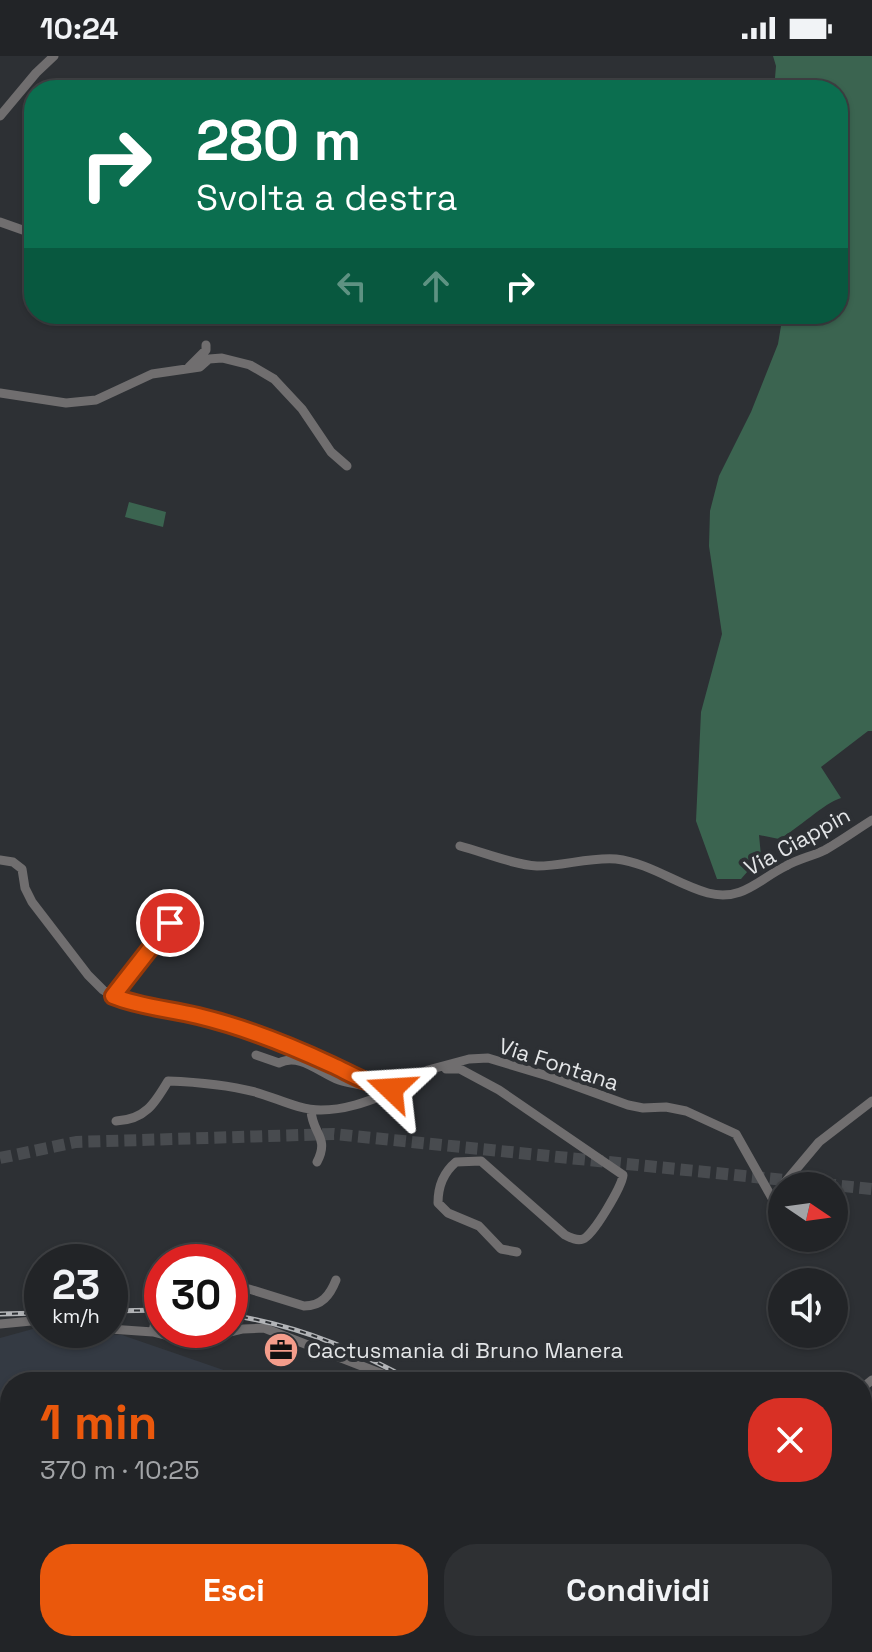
<!DOCTYPE html>
<html lang="it">
<meta charset="utf-8">
<style>
:root{--surface:#222427;--page:#2e3033;--text:#f1f3f6;--muted:#a2a4a7;--line:#3f4144;--accent:#ea580c}
body{margin:0;font-family:"Space Grotesk",sans-serif;background:var(--page);color:var(--text);height:100vh;display:flex;flex-direction:column;font-size:30px;white-space:nowrap}
*{box-sizing:border-box;margin:0}
p{font-size:26px;color:var(--muted)}
.icon{flex:none;width:44px;height:44px;fill:none;stroke:currentColor;stroke-width:2;stroke-linecap:round;stroke-linejoin:round}
.map{position:relative;flex:1;overflow:hidden}
.details{position:absolute;left:0px;top:1316px;width:872px;height:280px;display:flex;flex-direction:column;background:var(--surface);border-radius:32px 32px 0 0;box-shadow:0 2px 6px #0004,0 0 0 2px var(--line)}
.details>*{flex:none}
.banner{position:absolute;left:24px;top:24px;width:824px;height:244px;border-radius:32px;box-shadow:0 2px 6px #0004,0 0 0 2px var(--line);background:#0b6e4f;color:#fff;overflow:hidden}
.needle{width:52px;rotate:103deg}
.fabs{position:absolute;left:768px;top:1116px;display:grid;gap:16px}
.fabs a{display:grid;place-items:center;width:80px;height:80px;border-radius:50%;background:var(--surface);box-shadow:0 2px 6px #0004,0 0 0 2px var(--line);font-size:40px}
.speed{position:absolute;left:24px;top:1188px;display:flex;gap:16px;font-size:40px;font-weight:700;text-align:center}
.speed>*{display:grid;place-content:center;width:104px;height:104px;border-radius:50%;background:var(--surface);box-shadow:0 2px 6px #0004,0 0 0 2px var(--line);line-height:1}
.speed small{font-size:20px;font-weight:400}
.speed .limit{border:12px solid #d22;background:#fff;color:#111}
.pin{position:absolute;display:grid;place-items:center;width:68px;height:68px;color:#fff;margin:-34px;border:4px solid #fff;border-radius:50%;box-shadow:0 2px 8px #0007}
.me{position:absolute;width:88px;margin:-44px;rotate:290deg;stroke-linejoin:round;filter:drop-shadow(0 0 6px #0008)}
.turn{display:flex;align-items:center;gap:28px;height:168px;padding:0 40px;font-size:36px}
.turn .icon{width:104px;height:104px;stroke-width:2.5}
.turn b{display:block;font-size:56px;line-height:68px}
.lanes{display:flex;align-items:center;height:76px;padding:0 40px;background:#0003;justify-content:center;gap:40px;direction:ltr}
.lanes .off{opacity:.35}
.round{display:grid;place-items:center;flex:none;width:84px;height:84px;border-radius:32px;background:var(--page)}
.head{display:flex;align-items:center;justify-content:space-between;height:136px;padding:0 40px}
h1{font-size:48px;font-weight:800;line-height:60px;color:var(--accent)}
.button{display:flex;gap:16px;margin-top:auto;padding:16px 40px}
.button a{flex:1;height:92px;border-radius:32px;background:var(--accent);color:#fff;font-size:32px;font-weight:800;line-height:92px;text-align:center}
.button a+a{background:var(--page);color:var(--text)}
.status{display:flex;justify-content:space-between;align-items:center;height:56px;padding:0 40px;background:var(--surface);direction:ltr}
.status svg{height:22px;fill:currentColor}
.map>svg:first-child{display:block}
.built{fill:#343a43}
.green{fill:#3b6450}
.water{fill:#3f8ea7}
.lines{fill:none;stroke-linecap:round;stroke-linejoin:round}
.highway-tunnel{stroke:#484b4f;stroke-width:12;stroke-dasharray:12 6;stroke-linecap:butt}
.minor{stroke:#706e6f;stroke-width:9}
.rail-casing{stroke:#b2b4b7;stroke-width:5}
.rail{stroke:#2d3034;stroke-width:2;stroke-dasharray:6;stroke-linecap:butt}
.route-casing{stroke:#983908;stroke-width:20}
.route{stroke:#ea580c;stroke-width:14}
.labels{text-anchor:middle;dominant-baseline:central;stroke-width:8;stroke-linejoin:round;paint-order:stroke}
.street-label{font-size:22px;fill:#e3e5e7;stroke:#2d3034}
.poi-label{font-size:22px;fill:#e3e5e7;stroke:#2d3034;text-anchor:start}
</style>
<div class="status"><b>10:24</b><svg viewBox="0 0 49 12"><path d="M0 12V9h3v3zM5 12V6h3v6zM10 12V3h3v9zM15 12V0h3v12zM26 1h20v11H26zM47 4h2v5h-2z"/></svg></div>
<div class="map">
<svg width="872" height="1596" viewBox="0 0 872 1596">
<rect width="100%" height="100%" fill="#2d3034"/>
<path class="built" d="M40 1271 42 1274 122 1279 258 1326H10V1515L0 1514V1282Z
M862 1519 872 1520V1596H398L353 1586H862Z"/>
<path class="green" d="M773 0H872V675H868L821 711 841 742C824 747 798 773 779 783L759 779 761 800 741 823H717L696 765 701 656 722 578 709 490 710 455 719 420 751 356 778 288 783 258H838V34H774L776 10Z
M129 446 166 456 163 471 125 461Z"/>
<path class="water" d="M0 1529H10V1586H239L256 1596H0Z"/>
<g class="lines">
<path class="highway-tunnel" d="M0 1102 76 1086 334 1078 872 1133"/>
<path class="minor" d="M0 60 36 17 54 0
M0 166 34 178
M83 258 84 262
M189 311 206 294V289
M0 337 66 347 96 344 152 318 200 311 209 303 222 302 250 309 274 323 302 353 331 396 347 410
M460 790C483 796 514 809 537 810 564 810 589 801 616 803 650 807 676 828 708 837 742 846 759 823 786 810 798 803 813 800 825 794 841 785 856 774 872 764
M0 804 13 806 22 813 25 832 32 846 88 919 103 934 113 940 132 948 197 960 234 970 304 996 378 1029H396L428 1014 469 1003 488 1002 551 1021 628 1049 643 1052 666 1051 686 1055 736 1078 772 1142 782 1130
M113 940 160 878 169 870 168 859 157 850 161 843
M256 999 279 1007C299 996 320 1017 339 1024 350 1028 361 1028 371 1032
M446 1013H460L499 1034 623 1119C622 1130 593 1180 583 1183 577 1185 571 1182 565 1179L481 1105 456 1106C444 1116 438 1131 438 1147L448 1157 479 1170 501 1193 517 1196
M311 1054C312 1078 330 1081 317 1106
M116 1065C145 1064 155 1047 168 1025 196 1026 228 1029 255 1036 277 1042 298 1054 321 1054 345 1054 366 1046 387 1038L390 1030
M782 1130 819 1086 872 1045
M230 1233 243 1235 249 1233 304 1250C322 1250 330 1239 336 1224
M157 1250 162 1243
M0 1268 42 1264
M110 1273 153 1276 180 1283H202L243 1273 264 1272 403 1326
M153 1276 156 1260
M862 1332 872 1324
M862 1502 872 1503
M316 1586 349 1596"/>
<g class="rail-casing">
<path id="rail" d="M110 1255 162 1254
M0 1258 42 1257
M230 1259C296 1269 356 1293 413 1326
M862 1431 872 1428"/>
</g>
<use href="#rail" class="rail"/>
</g>
<g class="lines">
<g class="route-casing">
<path id="route" d="M170 867 113 940C140 951 169 953 198 960 244 971 289 989 332 1009 350 1017 369 1030 390 1030L391 1033"/>
</g>
<use href="#route" class="route"/>
</g>
<defs>
<g id="office-disc" transform="scale(1.8)"><circle r="9.5" fill="#f49d8b" stroke="#2d3034"/><path d="M-6-3h4V-5.5h4V-3h4V5H-6ZM-1-4.5V-3h2v-1.5ZM-6 0V1H6V0Z" fill="#111"/></g>
</defs>
<g fill-rule="evenodd">
<use href="#office-disc" x="281" y="1294"/>
</g>
<g class="labels">
<g class="street-label">
<text transform="translate(797 785) rotate(-29)">Via Ciappin</text>
<text transform="translate(559 1008) rotate(18)">Via Fontana</text>
</g>
<g class="poi-label">
<text x="307" y="1294">Cactusmania di Bruno Manera</text>
</g>
</g>
</svg>
<div class="fabs">
<a><svg class="needle" viewBox="-14 -14 28 28"><path d="M0-13l5 13h-10z" fill="#e53935"/><path d="M0 13l5-13h-10z" fill="#a2a4a7"/></svg></a>
<a><svg class="icon" aria-label="sound" viewBox="0 0 24 24"><path d="M4 9h4l5-4v14l-5-4H4zM17 9q2 3 0 6"/></svg></a>
</div>
<div class="speed"><div>23<small>km/h</small></div><div class="limit">30</div></div>
<div class="pin" style="left:170px;top:867px;background:#d93025"><svg class="icon" aria-label="arrive" viewBox="0 0 24 24"><path d="M6 21V4h12l-3 4 3 4H6"/></svg></div>
<svg class="me" style="left:391px;top:1033px" viewBox="-20 -20 40 40"><path d="M0-17L14 15 0 8-14 15z" fill="#ea580c" stroke="#fff" stroke-width="4"/></svg>
<div class="banner">
<div class="turn"><svg class="icon" aria-label="right" viewBox="0 0 24 24"><path d="M7 20v-9h11M14 6l5 5-5 5"/></svg><div><b>280 m</b>Svolta a destra</div></div>
<div class="lanes"><svg class="icon off" aria-label="left" viewBox="0 0 24 24"><path d="M17 20v-9H6M10 6l-5 5 5 5"/></svg><svg class="icon off" aria-label="ahead" viewBox="0 0 24 24"><path d="M12 20V5M6 11l6-6 6 6"/></svg><svg class="icon" aria-label="right" viewBox="0 0 24 24"><path d="M7 20v-9h11M14 6l5 5-5 5"/></svg></div>
</div>
<section class="details">
<div class="head"><div><h1>1 min</h1><p>370 m · 10:25</p></div><a class="round" style="background:#d93025;color:#fff"><svg class="icon" aria-label="close" viewBox="0 0 24 24"><path d="M6 6l12 12M18 6L6 18"/></svg></a></div>
<div class="button"><a>Esci</a><a>Condividi</a></div>
</section>
</div>
